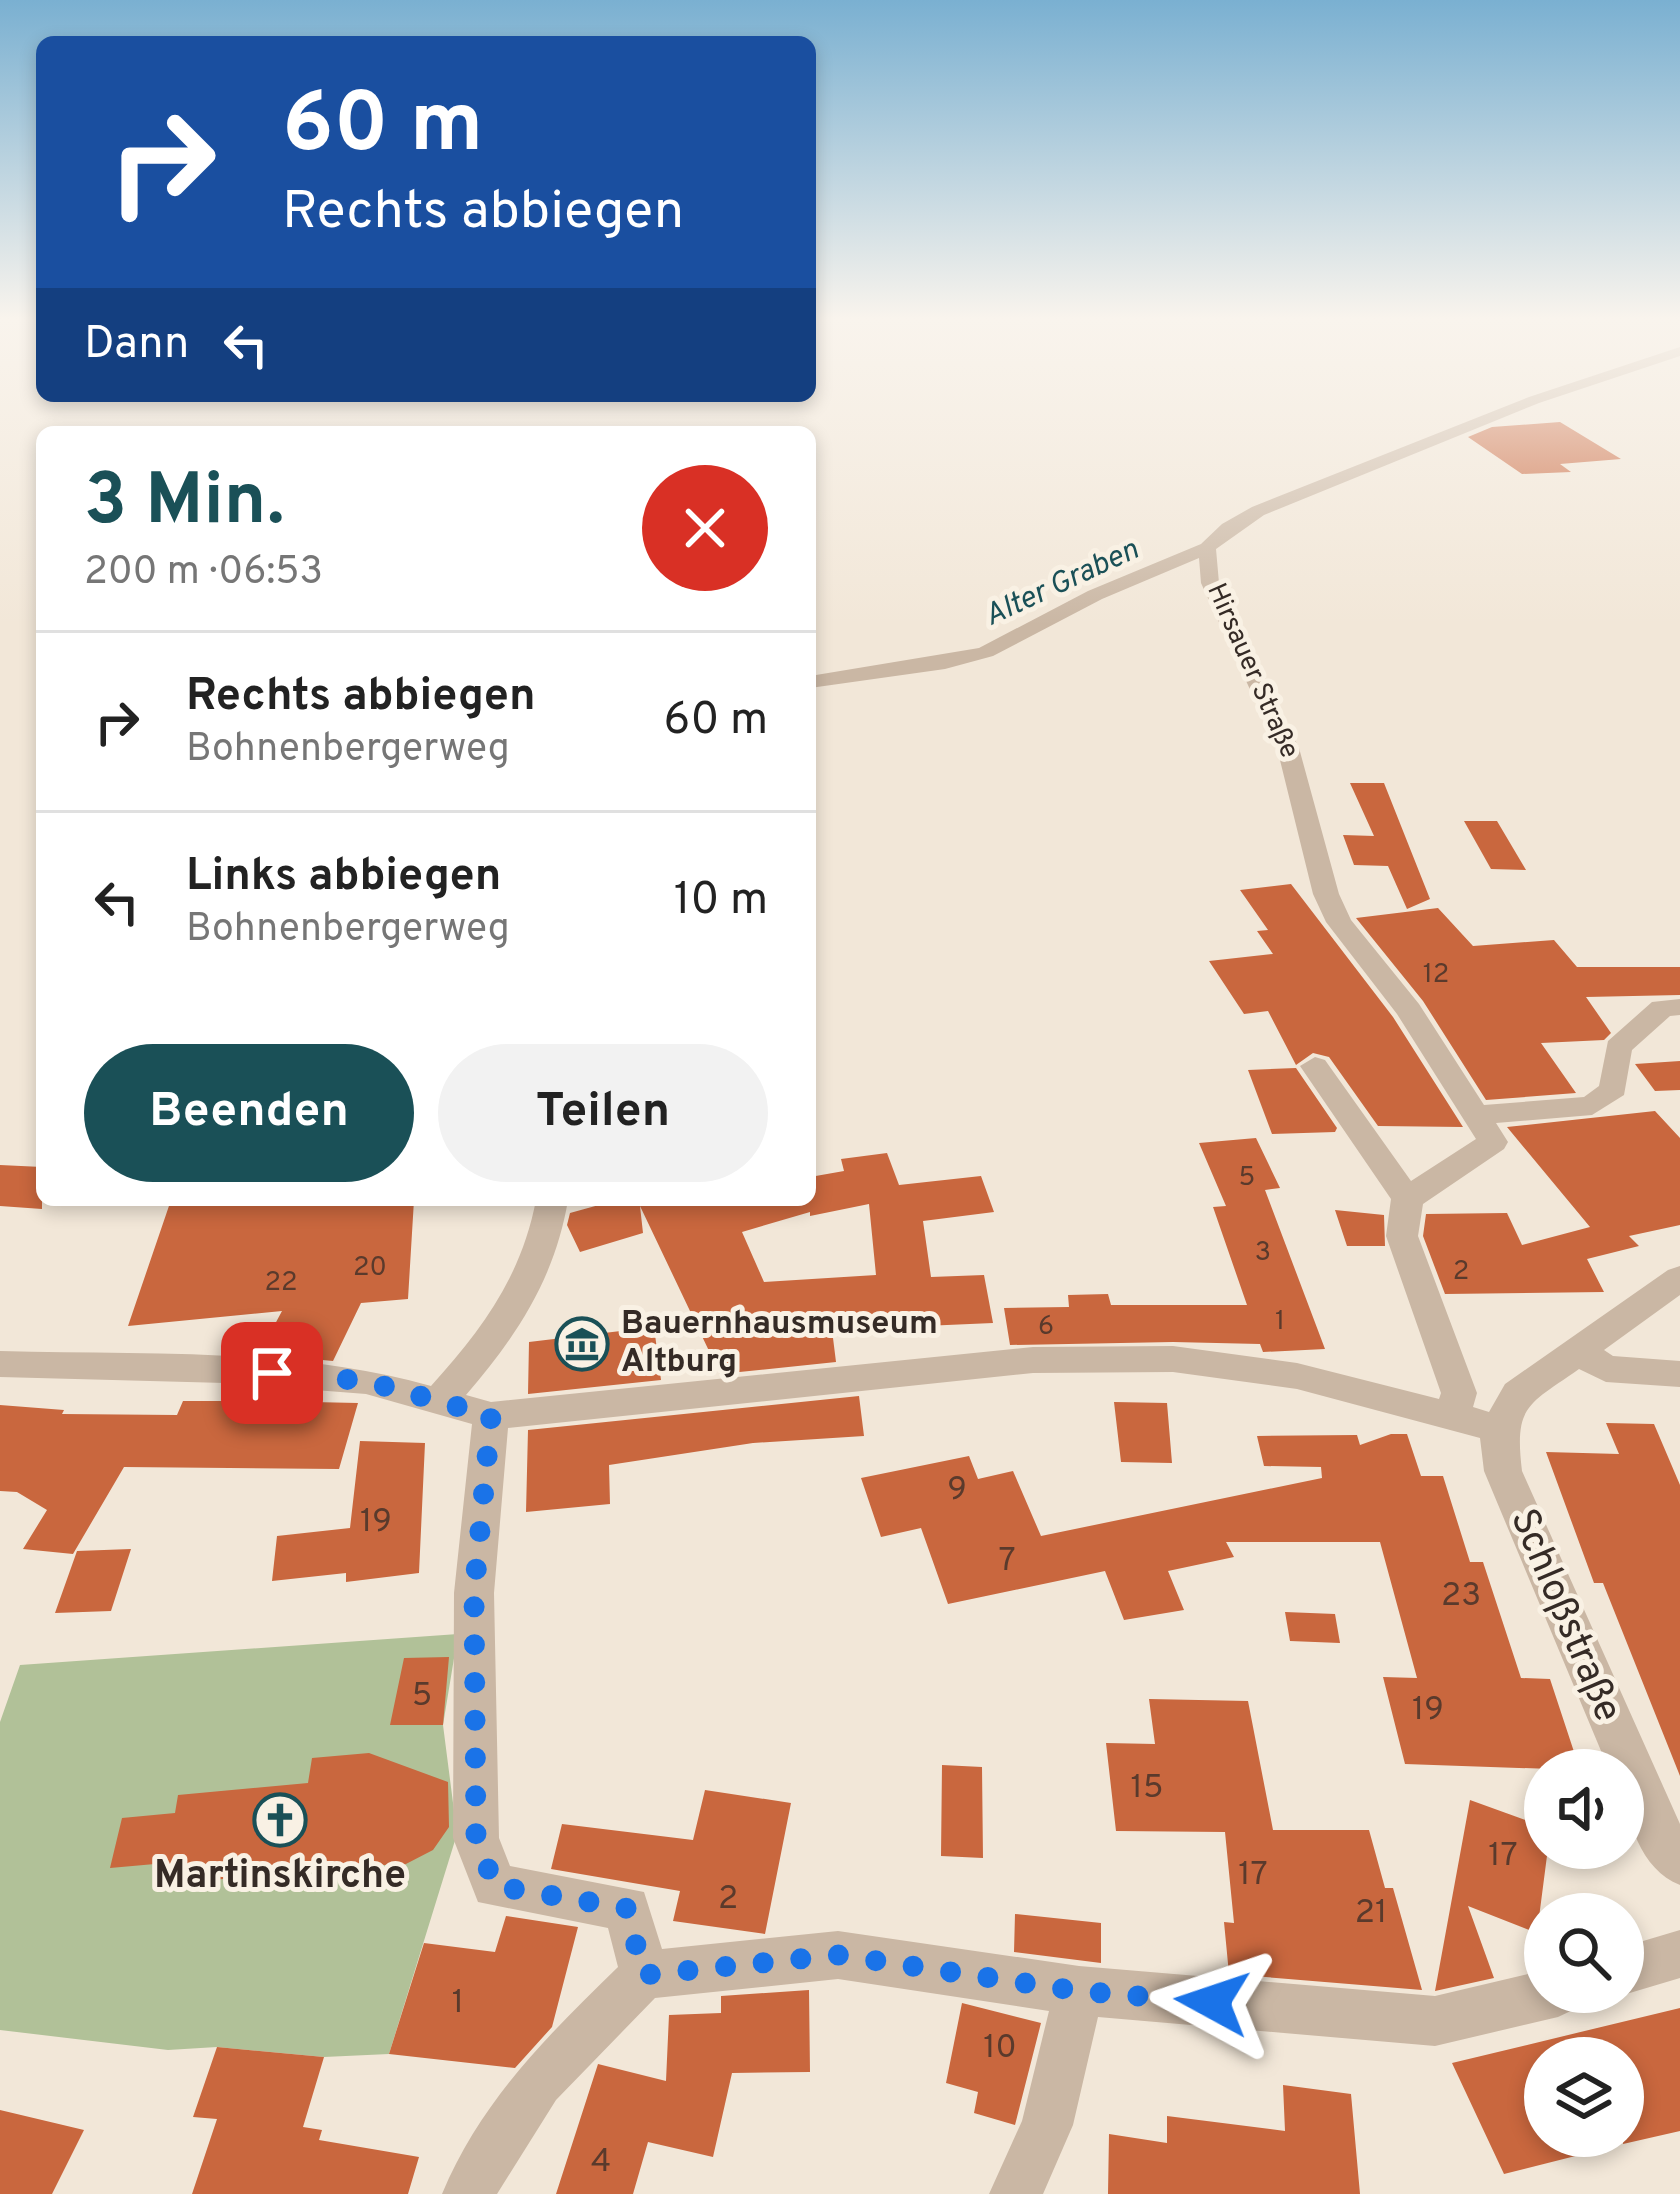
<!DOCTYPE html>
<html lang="de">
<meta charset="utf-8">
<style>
:root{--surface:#fff;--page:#f2f2f2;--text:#222;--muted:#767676;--line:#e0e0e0;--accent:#1a5057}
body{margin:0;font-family:Overpass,sans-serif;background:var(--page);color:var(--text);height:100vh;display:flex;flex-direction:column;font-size:45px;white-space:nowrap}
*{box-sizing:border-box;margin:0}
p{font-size:39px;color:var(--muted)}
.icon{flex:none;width:66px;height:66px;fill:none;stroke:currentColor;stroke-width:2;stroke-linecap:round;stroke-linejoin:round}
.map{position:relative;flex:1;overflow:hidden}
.panel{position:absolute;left:36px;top:426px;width:780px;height:780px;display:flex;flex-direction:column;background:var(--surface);border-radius:18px;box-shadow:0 6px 18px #0003}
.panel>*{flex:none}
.hud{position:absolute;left:36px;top:36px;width:780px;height:366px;border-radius:18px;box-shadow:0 6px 18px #0003;background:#1a4fa0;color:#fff;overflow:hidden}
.buttons{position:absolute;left:1524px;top:1749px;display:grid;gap:24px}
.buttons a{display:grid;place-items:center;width:120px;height:120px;border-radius:50%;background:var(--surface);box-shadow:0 6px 18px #0003;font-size:60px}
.pin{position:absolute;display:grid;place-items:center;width:102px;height:102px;color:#fff;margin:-51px;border-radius:24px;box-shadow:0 6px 18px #0006}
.me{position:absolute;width:132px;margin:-66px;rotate:275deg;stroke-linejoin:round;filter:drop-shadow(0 0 9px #0008)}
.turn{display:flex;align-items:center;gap:42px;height:252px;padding:0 48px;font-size:54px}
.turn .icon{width:156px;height:156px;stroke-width:2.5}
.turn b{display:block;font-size:84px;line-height:102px}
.then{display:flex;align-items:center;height:114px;padding:0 48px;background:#0003;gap:24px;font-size:45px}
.round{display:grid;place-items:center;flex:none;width:126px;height:126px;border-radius:63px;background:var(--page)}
.overview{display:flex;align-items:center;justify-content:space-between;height:204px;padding:0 48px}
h1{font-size:72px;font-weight:700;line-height:90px;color:var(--accent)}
.action{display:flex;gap:24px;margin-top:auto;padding:24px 48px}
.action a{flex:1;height:138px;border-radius:72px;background:var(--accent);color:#fff;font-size:48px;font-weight:700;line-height:138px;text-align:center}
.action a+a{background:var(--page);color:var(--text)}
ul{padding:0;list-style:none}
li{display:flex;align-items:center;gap:36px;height:180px;padding:0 48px;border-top:3px solid var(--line)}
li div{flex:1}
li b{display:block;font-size:45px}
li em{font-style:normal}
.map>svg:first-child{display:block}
.green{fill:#b1c198}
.building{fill:#c9673e;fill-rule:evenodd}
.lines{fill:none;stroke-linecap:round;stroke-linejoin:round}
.minor{fill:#cab7a4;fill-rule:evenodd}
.route{stroke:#1a73e8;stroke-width:21;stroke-dasharray:0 37.8}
.labels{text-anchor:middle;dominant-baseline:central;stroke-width:10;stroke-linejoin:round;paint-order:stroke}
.far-street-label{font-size:27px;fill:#352b26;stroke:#f9f1e4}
.number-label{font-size:27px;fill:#5a3a2c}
.far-water-label{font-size:30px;font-style:italic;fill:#1a5057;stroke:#f9f1e4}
.poi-label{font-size:33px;font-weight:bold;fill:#352b26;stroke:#f9f1e4;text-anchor:start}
.near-number-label{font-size:33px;fill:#5a3a2c}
.near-street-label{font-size:39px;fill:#352b26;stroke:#f9f1e4}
.near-poi-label{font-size:39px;font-weight:bold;fill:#352b26;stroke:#f9f1e4}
</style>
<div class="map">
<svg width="1680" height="2194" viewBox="0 0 1680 2194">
<rect width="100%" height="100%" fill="#f2e7d8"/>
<path class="green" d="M458 1634 443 1725 457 1834 389 2054 324 2057 217 2047 168 2050 0 2030V1722L20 1665Z"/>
<path class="building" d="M1560 422 1621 459 1560 464 1571 472 1522 474 1468 437 1492 427Z
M1350 783H1384L1430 899 1407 909 1388 866 1354 865 1343 835 1374 836Z
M1464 821H1497L1526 870 1491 869Z
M1291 884 1393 1017 1463 1127 1378 1126 1329 1057 1313 1053 1296 1065 1268 1011 1244 1014 1209 961 1273 954 1257 931 1268 930 1240 890Z
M1438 908 1473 946 1554 940 1577 967H1680V995L1586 997 1611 1033 1604 1040 1541 1043 1576 1093 1486 1100 1423 1001 1356 918Z
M1680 1061V1090L1655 1091 1635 1064Z
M1296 1068 1337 1128 1335 1132 1272 1134 1248 1070Z
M1655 1111 1680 1138V1225L1629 1236 1639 1246 1587 1259 1604 1292 1445 1294 1423 1236 1426 1214 1507 1213 1522 1245 1590 1227 1507 1127Z
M1256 1138 1280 1188 1265 1190 1325 1349 1263 1352 1260 1344 1173 1342 1010 1345 1004 1308 1069 1307 1068 1295 1108 1294 1111 1305H1247L1213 1207 1226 1206 1199 1143Z
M887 1153 899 1185 981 1176 994 1212 923 1221 931 1277 984 1275 993 1323 832 1330 836 1362 720 1374 640 1206 643 1233 580 1252 567 1225 570 1213 617 1200H810V1177L844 1171 841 1159ZM869 1204 876 1275 764 1282 742 1232 810 1212V1216Z
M0 1165 42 1167V1209L0 1206Z
M171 1200H414L408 1299 361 1303 333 1361 259 1354 282 1311 128 1326Z
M1335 1210 1384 1215 1385 1246H1347Z
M654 1327 661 1380 528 1394 529 1342Z
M240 1389 316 1395 312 1402 358 1403 339 1469 124 1467 73 1554 23 1549 47 1510 17 1492 0 1491V1405L64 1410 62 1414 177 1415 183 1401H233Z
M859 1396 864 1436 753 1443 609 1465 610 1504 526 1512 528 1430Z
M1114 1402 1167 1403 1172 1463 1121 1462Z
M1606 1423 1654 1424 1680 1485V1776L1603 1583H1594L1546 1452 1619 1454Z
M1391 1434H1407L1421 1476H1443L1470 1562H1483L1521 1678 1550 1679 1580 1770 1405 1764 1383 1677 1417 1678 1380 1542H1226L1234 1557 1168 1571 1184 1610 1124 1620 1105 1571 948 1604 921 1528 881 1537 861 1478 969 1456 978 1479 1013 1471 1041 1536 1322 1478 1321 1467 1264 1466 1257 1436 1357 1435 1360 1445Z
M360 1441 425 1443 419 1573 346 1582V1573L272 1581 277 1536 350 1528Z
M131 1549 111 1611 55 1613 77 1551Z
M1285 1612 1335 1614 1340 1643 1290 1641Z
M449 1657 443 1725H390L404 1658Z
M1149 1699 1248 1701 1273 1830H1369L1385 1888H1393L1422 1990 1229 1974 1224 1922 1234 1923 1225 1832 1116 1831 1106 1743 1155 1744Z
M369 1753 448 1782 449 1827 433 1850 404 1865H346L161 1886 166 1863 110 1868 122 1818 175 1813 178 1795 308 1783 312 1758Z
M942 1765 982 1767 983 1858 941 1856Z
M705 1790 791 1803 765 1934 673 1921 680 1891 551 1869 562 1824 693 1840Z
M1470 1800 1545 1827 1548 1848 1537 1933 1468 1906 1494 1978 1435 1991Z
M1015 1914 1101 1923V1963L1014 1952Z
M506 1916 578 1927 552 2027 515 2068 389 2054 424 1943 495 1952Z
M809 1990 810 2072 732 2073 713 2157 648 2142 633 2194H556L598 2064 666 2081 669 2015 721 2013V1996Z
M962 2003 1041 2023 1015 2125 974 2113 978 2092 946 2083Z
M1680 2008V2131L1623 2144V2058H1545V2136H1610L1611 2147 1504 2174 1452 2063Z
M217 2047 324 2057 303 2127 322 2130 319 2140 419 2157 408 2194H192L217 2119 193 2117Z
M1283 2085 1351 2094 1360 2194H1108L1109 2134 1167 2143V2116L1285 2131Z
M0 2110 84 2130 52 2194H0Z"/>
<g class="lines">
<path class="minor" d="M1680 347V356L1539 403 1264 515 1216 549 1219 583 1299 748 1339 894 1351 920 1419 1004 1484 1105 1584 1097 1599 1086 1608 1041 1652 1002 1680 999V1015L1670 1016 1632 1050 1624 1095 1592 1115 1496 1123 1508 1142 1504 1149 1423 1204 1418 1236 1477 1393 1473 1407 1489 1412 1505 1384 1668 1270 1680 1266V1295L1604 1350 1613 1356 1680 1361V1387L1606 1382 1579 1369C1528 1405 1514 1405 1522 1471L1680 1824V1885C1638 1869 1623 1811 1623 1770H1609L1484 1471 1480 1438 1297 1389 1173 1372 1033 1373 508 1428 494 1593 499 1838 510 1866 644 1892 662 1949 838 1931 1079 1966 1435 1996 1545 1970V1992H1583L1575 2009 1558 2017 1435 2046 1098 2017 1073 2125 1043 2194H989L1022 2121 1049 2011 838 1979 655 1998 556 2100 497 2194H442C481 2101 547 2036 618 1967L608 1928 478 1902 453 1838 454 1593 472 1424 366 1394 225 1383 0 1377V1351C143 1355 293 1347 431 1386 483 1328 521 1277 536 1200H568C555 1278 517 1336 466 1395L491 1402 1033 1347 1173 1346 1297 1363 1439 1399 1441 1393 1386 1236 1391 1199 1300 1066 1315 1057 1325 1060 1411 1181 1476 1139 1397 1014 1326 922 1313 894 1277 748 1201 583 1199 558 1102 599 993 656 945 669 810 688V676L979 648 1088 591 1201 544 1222 524 1252 507 1529 397Z
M1680 1930V1978L1623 1995 1615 1992H1623V1947Z"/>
</g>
<linearGradient id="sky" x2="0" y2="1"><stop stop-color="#7ab0d1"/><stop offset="0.51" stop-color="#f9f4ed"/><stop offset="1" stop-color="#f9f4ed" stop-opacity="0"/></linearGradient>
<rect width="1680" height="625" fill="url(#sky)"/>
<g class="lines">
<path class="route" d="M272 1373 366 1381 491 1416 474 1593 476 1838 495 1886 626 1908 644 1975 838 1955 1078 1991 1212 2002"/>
</g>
<defs>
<g id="museum-ring" transform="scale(2.7)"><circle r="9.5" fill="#f9f1e4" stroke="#1a5057" stroke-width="1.5"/><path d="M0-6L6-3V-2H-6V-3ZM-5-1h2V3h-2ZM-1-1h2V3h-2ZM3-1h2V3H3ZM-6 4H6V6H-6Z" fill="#1a5057"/></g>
<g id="church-ring" transform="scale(2.7)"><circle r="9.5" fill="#f9f1e4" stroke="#1a5057" stroke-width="1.5"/><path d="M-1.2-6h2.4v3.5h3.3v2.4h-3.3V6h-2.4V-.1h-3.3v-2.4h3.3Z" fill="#1a5057"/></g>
</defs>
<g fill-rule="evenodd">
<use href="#museum-ring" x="582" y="1344"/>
<use href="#church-ring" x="280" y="1820"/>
</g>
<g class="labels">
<g class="far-street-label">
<text transform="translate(1252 671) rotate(66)">Hirsauer Straße</text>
</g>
<g class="number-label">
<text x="1436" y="975">12</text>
<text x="1247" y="1178">5</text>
<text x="1263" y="1253">3</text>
<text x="370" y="1268">20</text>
<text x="1461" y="1272">2</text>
<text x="281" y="1283">22</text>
<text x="1280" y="1322">1</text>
<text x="1046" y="1327">6</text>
</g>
<g class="far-water-label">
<text transform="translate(1062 584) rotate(-25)">Alter Graben</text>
</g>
<g class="poi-label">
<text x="621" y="1325">Bauernhausmuseum<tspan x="621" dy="38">Altburg</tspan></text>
</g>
<g class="near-number-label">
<text x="957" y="1491">9</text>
<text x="376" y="1523">19</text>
<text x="1007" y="1562">7</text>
<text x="1461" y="1597">23</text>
<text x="422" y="1697">5</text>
<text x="1428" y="1711">19</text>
<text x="1147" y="1789">15</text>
<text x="1503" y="1857">17</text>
<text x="1253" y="1876">17</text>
<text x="728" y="1900">2</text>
<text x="1371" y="1914">21</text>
<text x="458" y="2004">1</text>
<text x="1000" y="2049">10</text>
<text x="601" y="2163">4</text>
</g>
<g class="near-street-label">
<text transform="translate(1564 1616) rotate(67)">Schloßstraße</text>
</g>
<g class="near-poi-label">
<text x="280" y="1877">Martinskirche</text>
</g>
</g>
</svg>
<div class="buttons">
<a><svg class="icon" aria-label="sound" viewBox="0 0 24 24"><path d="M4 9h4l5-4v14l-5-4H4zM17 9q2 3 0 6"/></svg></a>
<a><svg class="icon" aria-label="search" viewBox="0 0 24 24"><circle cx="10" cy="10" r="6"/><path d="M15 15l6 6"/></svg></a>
<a><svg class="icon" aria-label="layers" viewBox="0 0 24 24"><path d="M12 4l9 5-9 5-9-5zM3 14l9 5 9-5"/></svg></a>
</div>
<div class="pin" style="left:272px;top:1373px;background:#d93025"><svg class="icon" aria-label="arrive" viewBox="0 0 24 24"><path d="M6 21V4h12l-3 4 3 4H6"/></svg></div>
<svg class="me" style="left:1212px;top:2002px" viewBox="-20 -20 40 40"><path d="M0-17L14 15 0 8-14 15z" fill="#1a73e8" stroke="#fff" stroke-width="4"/></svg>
<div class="hud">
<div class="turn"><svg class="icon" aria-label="right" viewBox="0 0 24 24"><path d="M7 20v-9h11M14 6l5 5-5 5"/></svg><div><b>60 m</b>Rechts abbiegen</div></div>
<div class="then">Dann<svg class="icon" aria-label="left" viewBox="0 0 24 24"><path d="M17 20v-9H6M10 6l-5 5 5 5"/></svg></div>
</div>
<section class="panel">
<div class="overview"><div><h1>3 Min.</h1><p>200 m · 06:53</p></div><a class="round" style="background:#d93025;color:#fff"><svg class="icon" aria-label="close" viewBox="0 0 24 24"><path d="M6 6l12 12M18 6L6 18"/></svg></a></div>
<ul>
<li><svg class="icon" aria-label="right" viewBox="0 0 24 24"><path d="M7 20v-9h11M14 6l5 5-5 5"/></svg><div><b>Rechts abbiegen</b><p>Bohnenbergerweg</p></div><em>60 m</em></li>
<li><svg class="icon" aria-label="left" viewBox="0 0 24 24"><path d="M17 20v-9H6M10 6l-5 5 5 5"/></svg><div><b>Links abbiegen</b><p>Bohnenbergerweg</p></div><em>10 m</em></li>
</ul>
<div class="action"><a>Beenden</a><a>Teilen</a></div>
</section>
</div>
